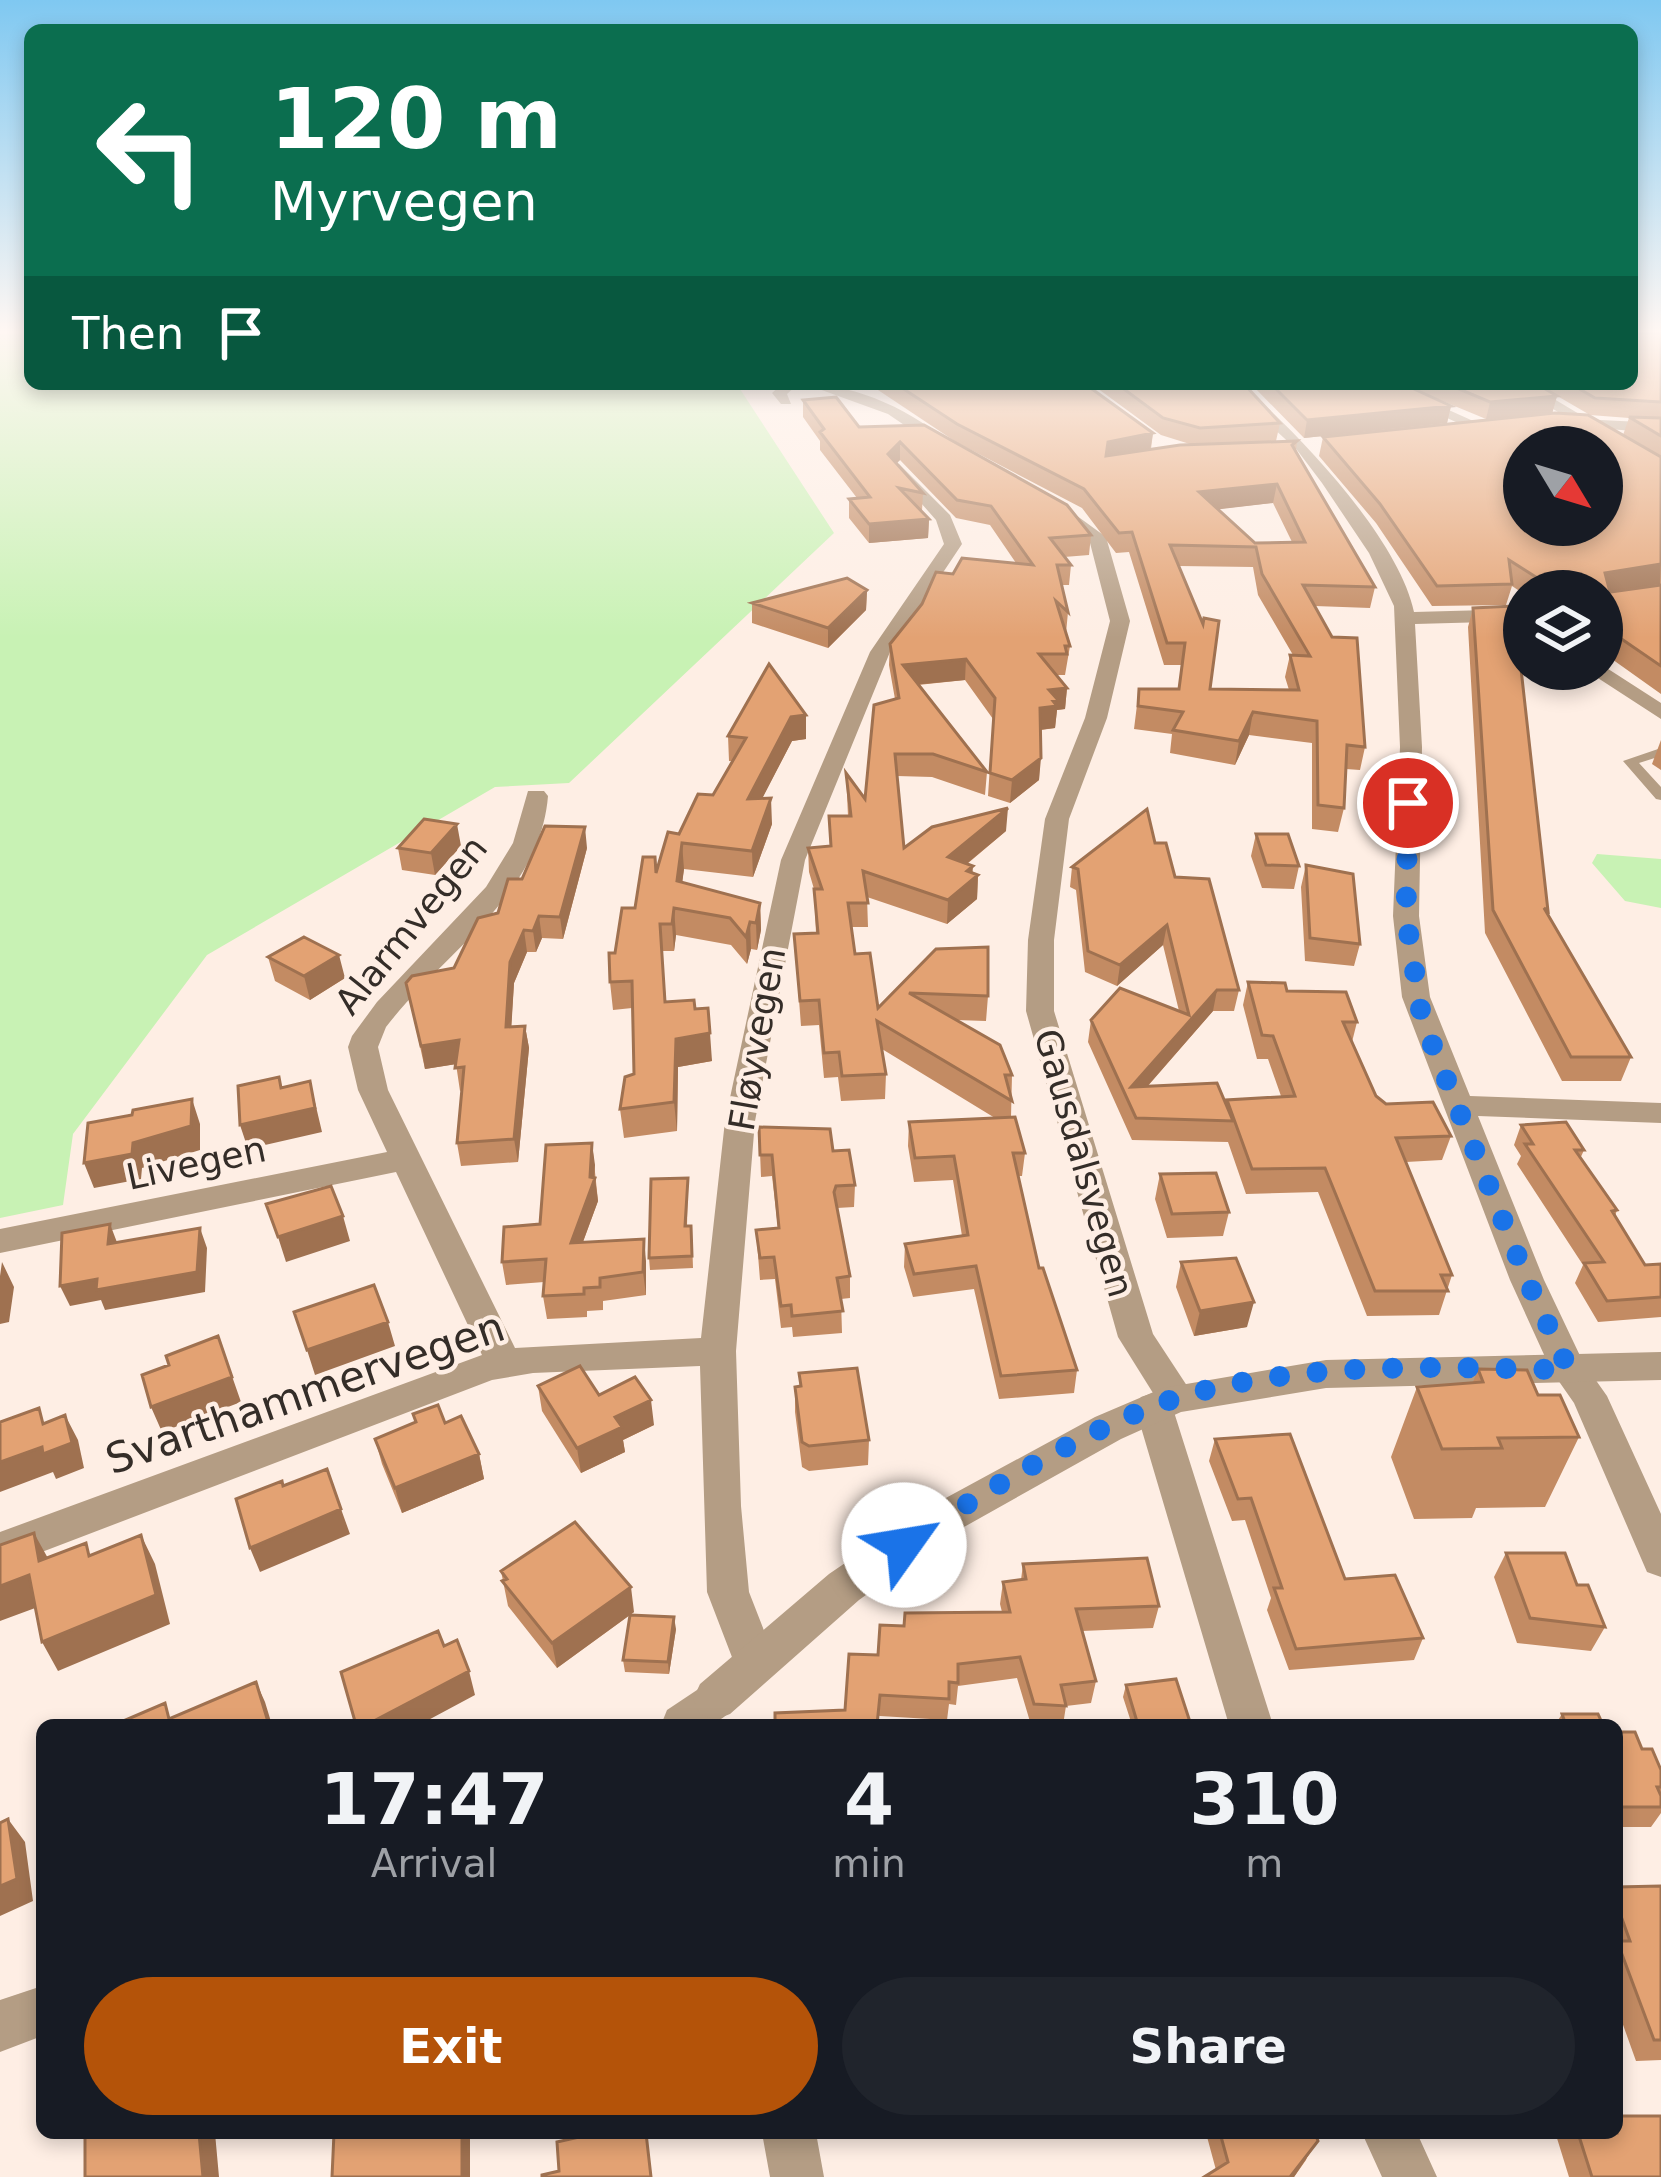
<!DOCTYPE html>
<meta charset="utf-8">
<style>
:root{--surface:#171b24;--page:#20242c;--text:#f1f3f6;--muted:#9ea1a6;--accent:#b45309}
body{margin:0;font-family:"DejaVu Sans",sans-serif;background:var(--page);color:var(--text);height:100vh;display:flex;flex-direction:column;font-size:45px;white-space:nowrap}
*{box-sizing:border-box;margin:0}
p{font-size:39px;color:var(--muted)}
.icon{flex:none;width:66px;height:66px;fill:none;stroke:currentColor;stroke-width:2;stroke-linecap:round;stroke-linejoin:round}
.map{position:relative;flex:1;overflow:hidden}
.sheet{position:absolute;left:36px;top:1719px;width:1587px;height:420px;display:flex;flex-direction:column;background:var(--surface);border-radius:18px;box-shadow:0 6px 18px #0003}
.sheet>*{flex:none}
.guide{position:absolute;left:24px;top:24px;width:1614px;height:366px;border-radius:18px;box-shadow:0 6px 18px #0003;background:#0b6e4f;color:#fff;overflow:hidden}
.needle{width:78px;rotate:128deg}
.fabs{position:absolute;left:1503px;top:426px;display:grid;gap:24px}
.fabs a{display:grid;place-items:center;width:120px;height:120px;border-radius:50%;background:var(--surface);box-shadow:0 6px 18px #0003;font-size:60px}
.pin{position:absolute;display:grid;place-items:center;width:102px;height:102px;color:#fff;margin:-51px;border:6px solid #fff;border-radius:50%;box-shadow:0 3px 12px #0007}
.me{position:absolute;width:132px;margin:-66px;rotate:58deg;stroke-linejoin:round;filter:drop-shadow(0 0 9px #0008)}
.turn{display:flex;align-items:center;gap:42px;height:252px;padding:0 48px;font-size:54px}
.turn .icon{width:156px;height:156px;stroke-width:2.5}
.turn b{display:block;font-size:84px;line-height:102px}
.then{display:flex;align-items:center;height:114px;padding:0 48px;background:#0003;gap:24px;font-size:45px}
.eta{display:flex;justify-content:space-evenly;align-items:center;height:204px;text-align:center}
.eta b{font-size:72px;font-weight:600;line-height:84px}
.cta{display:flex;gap:24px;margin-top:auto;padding:24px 48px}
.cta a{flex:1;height:138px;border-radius:72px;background:var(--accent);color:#fff;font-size:48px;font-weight:600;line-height:138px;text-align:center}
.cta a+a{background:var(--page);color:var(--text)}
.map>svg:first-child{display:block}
.green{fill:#c8f2b4}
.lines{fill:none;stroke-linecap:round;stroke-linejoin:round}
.service{fill:#b49d84;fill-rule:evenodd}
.minor{fill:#b49d84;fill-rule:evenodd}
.tertiary{fill:#b49d84;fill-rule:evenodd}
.wall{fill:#c38b63;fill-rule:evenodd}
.shaded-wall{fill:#9f7150}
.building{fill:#e3a273;stroke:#9f7150;stroke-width:3;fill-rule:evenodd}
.route{stroke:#1a73e8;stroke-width:21;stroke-dasharray:0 37.8}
.labels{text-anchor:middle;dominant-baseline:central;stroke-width:9;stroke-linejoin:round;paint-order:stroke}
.street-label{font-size:36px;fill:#342d28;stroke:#feeee4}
.near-street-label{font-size:42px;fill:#342d28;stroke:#feeee4}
</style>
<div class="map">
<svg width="1661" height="2177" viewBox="0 0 1661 2177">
<rect width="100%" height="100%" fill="#feeee4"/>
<path class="green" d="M0 333H30V384H749L738 386 834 533 569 783 495 787 207 955 73 1134 63 1205 0 1218Z
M1597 854 1661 859V908L1625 901 1592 863Z"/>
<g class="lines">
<path class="service" d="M1661 748V756L1639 763 1661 787V800L1656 799 1623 761Z"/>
<path class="minor" d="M782 384H798L787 394 791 404H781L772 393Z
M805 384C857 384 916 412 954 447L941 450 888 414Z
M1372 384H1391L1491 429 1478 432Z
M1245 396H1255C1308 444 1399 541 1414 612L1524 609V621L1415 624 1422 747 1419 916 1430 997 1470 1096 1661 1103V1123L1478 1116 1544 1280 1583 1362 1607 1396 1661 1514V1577L1647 1572 1574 1403 1551 1370 1510 1280 1402 997 1393 916 1400 747 1394 606 1369 553 1322 483 1297 450 1245 402Z
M1560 418 1661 423V433L1555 425Z
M899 464 950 515 962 544 890 652 805 860 755 1121 736 1351 741 1506 749 1592 777 1664 770 1678 755 1684 740 1678 707 1592 700 1366 533 1373 492 1380 0 1568V1532L482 1355 396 1172 0 1253V1229L387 1152 358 1090 348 1047 352 1036 377 1002 486 887 513 843 528 791H544L548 796C540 896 442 954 386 1027L378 1047 388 1090 515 1348 701 1338 725 1121 781 860 870 652 944 544 936 520 891 469Z
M1047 494 1106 537 1130 621 1107 718 1069 819 1054 940V1011L1153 1334 1195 1398 1189 1408 1174 1412 1273 1725H1229L1135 1407 1141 1397 1153 1393 1118 1337 1026 1011 1028 940 1045 819 1085 718 1110 621 1089 539 1041 503 1039 499Z
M1602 665 1661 703V719L1584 669H1602Z
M715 1678 730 1684 737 1699C722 1733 693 1725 661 1725L667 1710Z
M42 1986V2036L0 2052V2000Z
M762 2133H816L824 2177H770Z
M1362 2133H1417L1437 2177H1382Z"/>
<path class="tertiary" d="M1512 384H1529L1661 463V475Z
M1661 1352V1380L1326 1388 1181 1412 1121 1439 948 1536 859 1600 730 1714 715 1720 700 1714 693 1699 700 1684 829 1574 920 1512 1095 1417 1163 1388 1326 1360Z"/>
</g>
<path class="wall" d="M1661 333V584L1610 592 1661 585V694L1602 652V591H1524V594L1512 586 1506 605 1432 606 1376 523 1319 456 1323 437 1486 419 1404 385 1451 406 1447 423 1304 438 1251 384H1632ZM1547 390 1590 415 1629 418 1623 435 1552 413 1557 396Z
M869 384H1244L1280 423 1276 441H1297L1296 450 1375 587 1370 608 1315 606 1365 747 1360 770 1346 769 1344 808 1338 832 1312 829V743L1249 735 1235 765 1170 753 1172 734 1134 729 1139 689H1179L1181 665H1164L1129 552 1116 553 1082 508 956 442ZM1087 385 1097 388 1161 435 1193 445 1151 449 1153 433ZM1273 503 1292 542 1255 543 1217 509ZM1179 566 1253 567 1258 595 1293 655H1290L1285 677 1289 690 1210 689 1203 624Z
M803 400 859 427 924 425 1091 535 1089 555 1064 557 1071 565 1069 585H1062L1068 612 1066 633 1070 646 1065 675H1056L1067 688 1065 709 1057 710 1055 728 1041 730 1039 780 1010 803 988 796 993 719 965 680 918 685 987 772 985 795 932 777 897 776 904 848 1006 831 967 864 973 873 978 875 977 899 947 924 867 897 868 927H852L855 954 878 1008 936 949 988 996 986 1021 956 1020 1012 1075 1011 1117 1025 1153 1022 1176H1018L1039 1268 1077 1370 1074 1393 999 1399 974 1289 913 1297 904 1267 905 1244 962 1236 953 1180 914 1182 908 1146 909 1122 995 1118 882 1049 886 1074 885 1099 841 1101 838 1077 824 1078 819 1025 801 1026 794 934 816 933 814 889 809 872 808 848 830 846 829 816H848L846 773 865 799 895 699 889 665 890 644 953 574 1016 563 990 525 956 518 900 460 896 463 923 493 922 511 929 519 928 538 869 543 849 518V499L857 498 820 450V441L803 417Z
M867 590 866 610 828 648 752 623V603Z
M1473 608 1547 913 1631 1057 1621 1081H1562L1485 933 1468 627Z
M728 736 806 739 792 741 762 798 772 824 753 877 684 869 682 882 760 903 761 930 757 950 751 949 747 964 731 945 676 935 674 951H662L666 1002 695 1009 712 1061 678 1067 677 1131 624 1138 620 1109 634 1074 632 1008 613 1010 610 982 615 953 635 908 679 834 713 795 732 761H729Z
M1661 740V770L1652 764Z
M1256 834 1299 866 1294 889 1262 888 1251 856Z
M1155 843 1239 990 1234 1011H1213L1147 1087 1226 1105 1227 1100 1281 1096 1268 1059H1257L1243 1005 1248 982 1287 991 1357 1022 1352 1042 1376 1096 1386 1104 1451 1136 1442 1160 1406 1162 1452 1275 1439 1315 1367 1316 1318 1192 1246 1194 1228 1142 1132 1140 1088 1042 1091 1020 1179 1011 1163 945 1117 986 1085 972 1076 890 1070 887 1072 867Z
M461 846 435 875 402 870 398 848Z
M587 848 563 939 542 938 536 952H527L514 983 511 1027 525 1026 529 1048 518 1162 461 1166 457 1143 462 1090 460 1091 456 1064 425 1069 406 983 454 968 498 913Z
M1306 865 1360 944 1354 966 1305 961 1301 887Z
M268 957 345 978 310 1000 275 981Z
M1521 1125 1584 1150 1580 1159 1617 1210 1615 1216 1645 1265 1661 1264V1317L1598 1322 1575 1283 1583 1265 1517 1164 1521 1156 1514 1145Z
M759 1127 833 1151 855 1185 854 1207 837 1208 850 1276V1298L841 1299 842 1333 793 1337 792 1327 781 1328 775 1279 760 1280 756 1230 778 1228 772 1176 761 1177Z
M592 1143 598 1201 583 1242 646 1261V1295L603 1301V1310L587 1311V1317L547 1319 543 1296 544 1282 506 1285 502 1262 540 1224Z
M1160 1174 1229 1212 1223 1236 1167 1238 1155 1199Z
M688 1178 687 1226 692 1238 693 1268 650 1270 649 1258Z
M1181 1262 1247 1327 1194 1336 1176 1287Z
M1478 1369 1538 1395 1579 1437 1545 1507 1476 1508 1472 1518 1414 1519 1391 1457 1417 1387 1473 1382Z
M799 1373 869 1440 868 1465 809 1471 802 1467 795 1412V1387L800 1386Z
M538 1386 599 1395 654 1425 623 1440 625 1452 581 1473 542 1411Z
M413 1414 479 1454 484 1479 402 1513 382 1464 375 1439 415 1423Z
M1215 1439 1345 1579 1423 1638 1414 1660 1289 1670 1267 1610 1271 1598 1245 1520 1232 1521 1209 1461Z
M1506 1553 1577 1585 1605 1627 1591 1651 1517 1643 1494 1577Z
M1023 1564 1159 1606 1153 1628 1082 1631 1096 1681 1091 1703 1066 1706 1063 1725H1031L1017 1678 958 1686 956 1705 949 1704 947 1720 880 1716 845 1710 878 1655 904 1626 1002 1612 1000 1604 1003 1582 1021 1580Z
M501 1571 634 1612 557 1668 508 1606Z
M676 1629 669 1674 625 1672 623 1660Z
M1126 1685 1191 1725H1132L1123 1697Z
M1562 1714 1603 1725H1555Z
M1617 1732 1642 1749 1661 1770V1813L1651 1827H1617Z
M1661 1886V2060L1636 2061 1617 2008V1887Z
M1206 2133H1315L1306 2160 1294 2177H1204L1216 2170Z
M1558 2133H1617L1661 2177H1569L1556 2135Z"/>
<path class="shaded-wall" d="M1557 396 1552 414 1486 419 1490 402Z
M1451 406 1447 423 1304 438 1307 420Z
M1153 433 1150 451 1106 461 1108 442Z
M900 442V460L888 472V454Z
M1277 484 1273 503 1196 512 1199 492Z
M929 519 928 538 869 543V524Z
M1661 564 1660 584 1602 593 1605 573Z
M867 590 866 610 828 648V628Z
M966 659 965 680 902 686 903 665Z
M1067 688 1065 709 1057 710 1055 728 1038 730 1040 708 1049 690Z
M1253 712 1249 735 1235 765 1239 741Z
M806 715V739L792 741 749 824 748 799 791 717Z
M1041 758 1039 780 1010 803 1012 780Z
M771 798 772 824 753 877 752 851Z
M1008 808 1006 831 947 880 948 857Z
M457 824 461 846 435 875 431 853Z
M585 827 587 848 563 939 560 917Z
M682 843 684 869 679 908 677 881Z
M973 866 972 880 978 875 977 899 947 924 948 900 967 871Z
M760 903 761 930 757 950 756 923Z
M674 908 676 935 674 951 672 924Z
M539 916 542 938 536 952 533 931Z
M750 922 751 949 747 964 746 937Z
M1167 925 1163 945 1117 986 1120 965Z
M524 930 527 952 514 983 510 1050 506 1027 510 962Z
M339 955 345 978 310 1000 304 976Z
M1217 990 1213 1011 1130 1106 1131 1087Z
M525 1026 529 1048 518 1162 514 1139Z
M710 1033 712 1061 678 1067 677 1131 674 1102 676 1039Z
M459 1040 463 1063 425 1069 421 1046Z
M310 1081 322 1132 248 1149 240 1125Z
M192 1099 200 1124V1150L142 1168 141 1179 94 1188 84 1163 133 1143Z
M592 1143 595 1165 594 1182 595 1178 598 1201 574 1266 571 1243 590 1177Z
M343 1216 350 1241 286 1262 278 1237Z
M110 1224 118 1245 108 1244Z
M200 1228 207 1248 205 1292 105 1310 101 1300 70 1306 60 1286 97 1279Z
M644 1239 646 1261V1295L643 1272Z
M2 1262 14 1287 9 1322 0 1324V1276Z
M1254 1302 1247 1327 1194 1336 1200 1311Z
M388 1322 395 1346 315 1375 307 1350Z
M218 1336 241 1402 162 1432 151 1407Z
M651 1400 654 1425 623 1440 625 1452 581 1473 577 1448 615 1417Z
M65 1415 78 1440 84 1468 56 1479 53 1472 0 1492V1462Z
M479 1454 484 1479 402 1513 395 1488Z
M341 1509 350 1534 260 1572 250 1548Z
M34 1533 50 1562 39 1561Z
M141 1535 155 1564 170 1624 58 1671 42 1642Z
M29 1575 46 1604 0 1621V1586Z
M631 1587 634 1612 557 1668 552 1643Z
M674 1617 676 1629 669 1674 668 1662Z
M469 1671 475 1695 419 1725H366Z
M256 1682 265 1702 272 1725H269Z
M8 1819 25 1842 33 1901 0 1916V1886Z
M199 2133H215L219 2177H203Z
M462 2133H470V2177H462Z
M1318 2141 1294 2177H1290Z"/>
<path class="building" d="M1632 333H1661V402L1595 398 1571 384H1632Z
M896 384H1085L1153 433 1108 442 1106 456 1180 445 1297 441 1292 445 1375 587 1303 585 1332 637 1357 638 1365 747 1347 745 1344 808 1318 805 1317 721 1253 712 1239 741 1173 730 1183 712 1138 706 1139 689H1179L1185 643H1167L1132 532 1119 533 1084 489 957 424ZM1277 484 1305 542 1255 543 1199 492ZM1170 545 1256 547 1262 574 1310 656 1290 655 1299 690 1210 689 1219 621 1204 618 1203 624Z
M1117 384H1244L1280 423 1200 428 1163 418Z
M1271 384H1403L1451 406 1307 420Z
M1447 384H1537L1557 396 1490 402Z
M836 397 859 427 924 425 1067 505 1091 535 1050 538 1071 565H1057L1068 612 1056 601 1070 646H1065L1067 654H1039L1067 688 1049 690 1058 700 1053 701 1057 706 1040 708 1041 758 1012 780 990 773 995 698 966 659 903 665 987 772 933 754H895L904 848 932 827 1008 808 948 857 973 866 967 871 978 875 948 900 863 871 868 903H848L855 954 870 953 878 1008 936 949 988 947V996L909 993 1000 1045 1012 1075H1005L1012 1101 877 1021 886 1074 842 1076 839 1052 824 1053 819 1000 800 1001 794 934 818 933 814 889H822L808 848 831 846 829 816H851L846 773 865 799 874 705 899 698 890 644 922 604 936 572 953 574 962 558 1033 565 991 506 957 500 900 442 888 454 923 493 899 488 929 519 869 524 849 499 870 497 820 432 824 429 803 400Z
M1555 413 1588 415 1661 457V564L1605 573 1610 592 1661 585V666L1607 629 1616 628 1602 619V591H1558L1509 560 1512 584 1437 586 1380 504 1323 437ZM1524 447H1602V525H1524Z
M1629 417 1661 418V436Z
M847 578 867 590 828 628 752 603Z
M1514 606 1548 911 1544 908 1631 1057H1571L1493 910 1473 608Z
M769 664 806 715 791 717 748 799 771 798 752 851 682 843 677 881 760 903 756 923 750 922 746 937 730 918 674 908 672 924H660L665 1002 694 1000 695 1009 708 1008 710 1033 676 1039 674 1102 620 1109 625 1077 634 1074 632 981 610 982 609 953H615L622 908H635L643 857H655L656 873 668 832 679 834 698 794 713 795 746 738 728 736Z
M1147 809 1155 843H1166L1175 877 1209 879 1239 990H1217L1131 1087 1217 1083 1233 1121 1136 1118 1091 1020 1120 988 1189 1015 1167 925 1120 965 1088 951 1078 869 1072 867Z
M424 819 457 824 431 853 398 848Z
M545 826 585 827 560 917 539 916 533 931 524 930 510 962 506 1027 525 1026 514 1139 457 1143 464 1067 455 1068 459 1040 421 1046 406 983 412 976 454 968 478 918 498 913 508 879H522Z
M1256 834H1288L1299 866 1266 865Z
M1306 865 1353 874 1360 944 1310 938Z
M304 937 339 955 304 976 268 957Z
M1248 982 1285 983 1287 991 1346 992 1357 1022H1343L1376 1096 1386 1104 1433 1102 1451 1136 1396 1138 1452 1275H1441L1448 1291H1375L1325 1168 1252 1169 1227 1100 1295 1096 1273 1036 1262 1035Z
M279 1077 281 1088 310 1081 315 1108 240 1125 238 1086Z
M192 1099 191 1126 133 1143 132 1154 84 1163 88 1123 132 1115 133 1110Z
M1015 1117 1025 1153H1013L1039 1268H1043L1077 1370 1001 1376 976 1266 914 1274 905 1244 968 1235 954 1156 915 1158 909 1122Z
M1566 1122 1584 1150H1575L1617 1210 1612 1211 1645 1265 1661 1264V1297L1607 1301 1584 1263 1604 1262 1525 1144H1533L1521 1125Z
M759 1127 830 1129 833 1151 849 1150 855 1185 836 1186 834 1192 850 1276 837 1278 843 1311 792 1316 791 1305 781 1306 774 1257 760 1258 756 1230 779 1228 772 1155H760Z
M592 1143 590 1177 595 1178 571 1243 644 1239 643 1272 600 1278V1287L584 1288V1294L543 1296 546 1259 502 1262 504 1227 540 1224 546 1145Z
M1216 1173 1229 1212 1172 1214 1160 1174Z
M688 1178 685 1226H691L692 1256 649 1258 651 1179Z
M331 1186 343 1216 278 1237 266 1204Z
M110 1224 108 1244 200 1228 197 1272 96 1290 97 1279 60 1286 62 1233Z
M1236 1258 1254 1302 1200 1311 1181 1262Z
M374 1285 388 1322 307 1350 294 1312Z
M218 1336 232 1377 151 1407 142 1375 169 1365 166 1356Z
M580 1366 599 1395 635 1377 651 1400 615 1417 622 1427 577 1448 538 1386Z
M857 1368 869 1440 809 1446 802 1442 795 1387 801 1386 799 1373Z
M1478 1369 1527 1370 1538 1395H1560L1579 1437 1498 1438 1502 1448 1442 1449 1417 1387 1483 1382Z
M438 1405 445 1423 461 1416 479 1454 395 1488 375 1439 416 1422 413 1414Z
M39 1408 43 1424 65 1415 72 1443 43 1454 42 1447 0 1462V1422Z
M1290 1434 1345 1579 1395 1575 1423 1638 1296 1649 1274 1588H1282L1251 1498 1238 1499 1215 1439Z
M327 1469 341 1509 250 1548 236 1499 282 1481 283 1486Z
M575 1522 631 1587 552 1643 502 1581 507 1579 501 1571Z
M34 1533 39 1561 86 1543 89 1556 141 1535 156 1595 42 1642 29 1575 0 1586V1545Z
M1506 1553H1565L1577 1585H1588L1605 1627 1530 1618Z
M1147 1558 1159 1606 1076 1609 1096 1681 1061 1685 1066 1706 1034 1704 1020 1657 958 1664V1683L949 1682V1699L880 1695 877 1725H775V1713L845 1710 849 1654 878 1655 880 1625 904 1626 905 1613 1010 1612 1003 1582 1026 1579 1023 1564Z
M630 1615 674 1617 668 1662 623 1660Z
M438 1631 444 1646 457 1640 469 1671 366 1725H356L341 1672Z
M1176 1679 1191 1725H1138L1126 1685Z
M256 1682 269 1725H114L165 1703 169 1719Z
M1562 1714H1598L1603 1725H1566Z
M1617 1732H1635L1642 1749H1652L1661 1770V1787H1657L1661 1796V1807H1617Z
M8 1819 17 1879 0 1886V1823Z
M1661 1886V2040H1654L1617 1941H1630L1617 1905V1887Z
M1617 2116H1661V2177H1592L1578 2133H1617Z
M85 2133H199L203 2177H85Z
M334 2133H462V2177H332Z
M597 2133H646L651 2177H542V2175L559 2171 557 2142Z
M1220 2133H1315L1318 2141 1290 2177H1204L1228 2162Z"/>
<linearGradient id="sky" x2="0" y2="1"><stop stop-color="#7fc8f1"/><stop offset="0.52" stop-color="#fff7f3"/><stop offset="1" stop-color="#fff7f3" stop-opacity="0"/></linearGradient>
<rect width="1661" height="638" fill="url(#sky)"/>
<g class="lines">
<path class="route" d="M904 1545C976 1496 1104 1418 1187 1395 1307 1361 1445 1367 1569 1370L1527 1280 1422 1019 1406 916 1408 803"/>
</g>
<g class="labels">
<g class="street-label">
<text transform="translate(411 925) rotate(-51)">Alarmvegen</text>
<text transform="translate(757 1039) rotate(-80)">Fløyvegen</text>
<text transform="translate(196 1163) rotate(-12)">Livegen</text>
<text transform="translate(1084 1163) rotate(74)">Gausdalsvegen</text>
</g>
<g class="near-street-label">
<text transform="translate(305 1393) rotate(-19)">Svarthammervegen</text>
</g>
</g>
</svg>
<div class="fabs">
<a><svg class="needle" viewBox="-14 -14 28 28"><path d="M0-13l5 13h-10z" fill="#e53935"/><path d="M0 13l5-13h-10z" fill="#9ea1a6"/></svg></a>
<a><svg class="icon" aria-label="layers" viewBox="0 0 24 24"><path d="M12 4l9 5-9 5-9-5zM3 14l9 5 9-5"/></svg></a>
</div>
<div class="pin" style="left:1408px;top:803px;background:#d93025"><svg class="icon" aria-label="arrive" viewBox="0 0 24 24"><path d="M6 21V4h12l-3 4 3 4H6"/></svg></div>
<svg class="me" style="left:904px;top:1545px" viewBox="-20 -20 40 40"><circle r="19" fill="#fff"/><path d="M0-13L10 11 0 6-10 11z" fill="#1a73e8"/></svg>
<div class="guide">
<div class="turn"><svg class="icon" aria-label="left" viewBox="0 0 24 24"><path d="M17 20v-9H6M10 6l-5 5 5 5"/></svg><div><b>120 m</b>Myrvegen</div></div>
<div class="then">Then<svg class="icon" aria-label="arrive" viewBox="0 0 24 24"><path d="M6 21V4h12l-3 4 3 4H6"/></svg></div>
</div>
<section class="sheet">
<div class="eta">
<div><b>17:47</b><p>Arrival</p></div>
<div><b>4</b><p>min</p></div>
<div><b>310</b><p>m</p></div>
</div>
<div class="cta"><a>Exit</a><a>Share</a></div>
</section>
</div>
